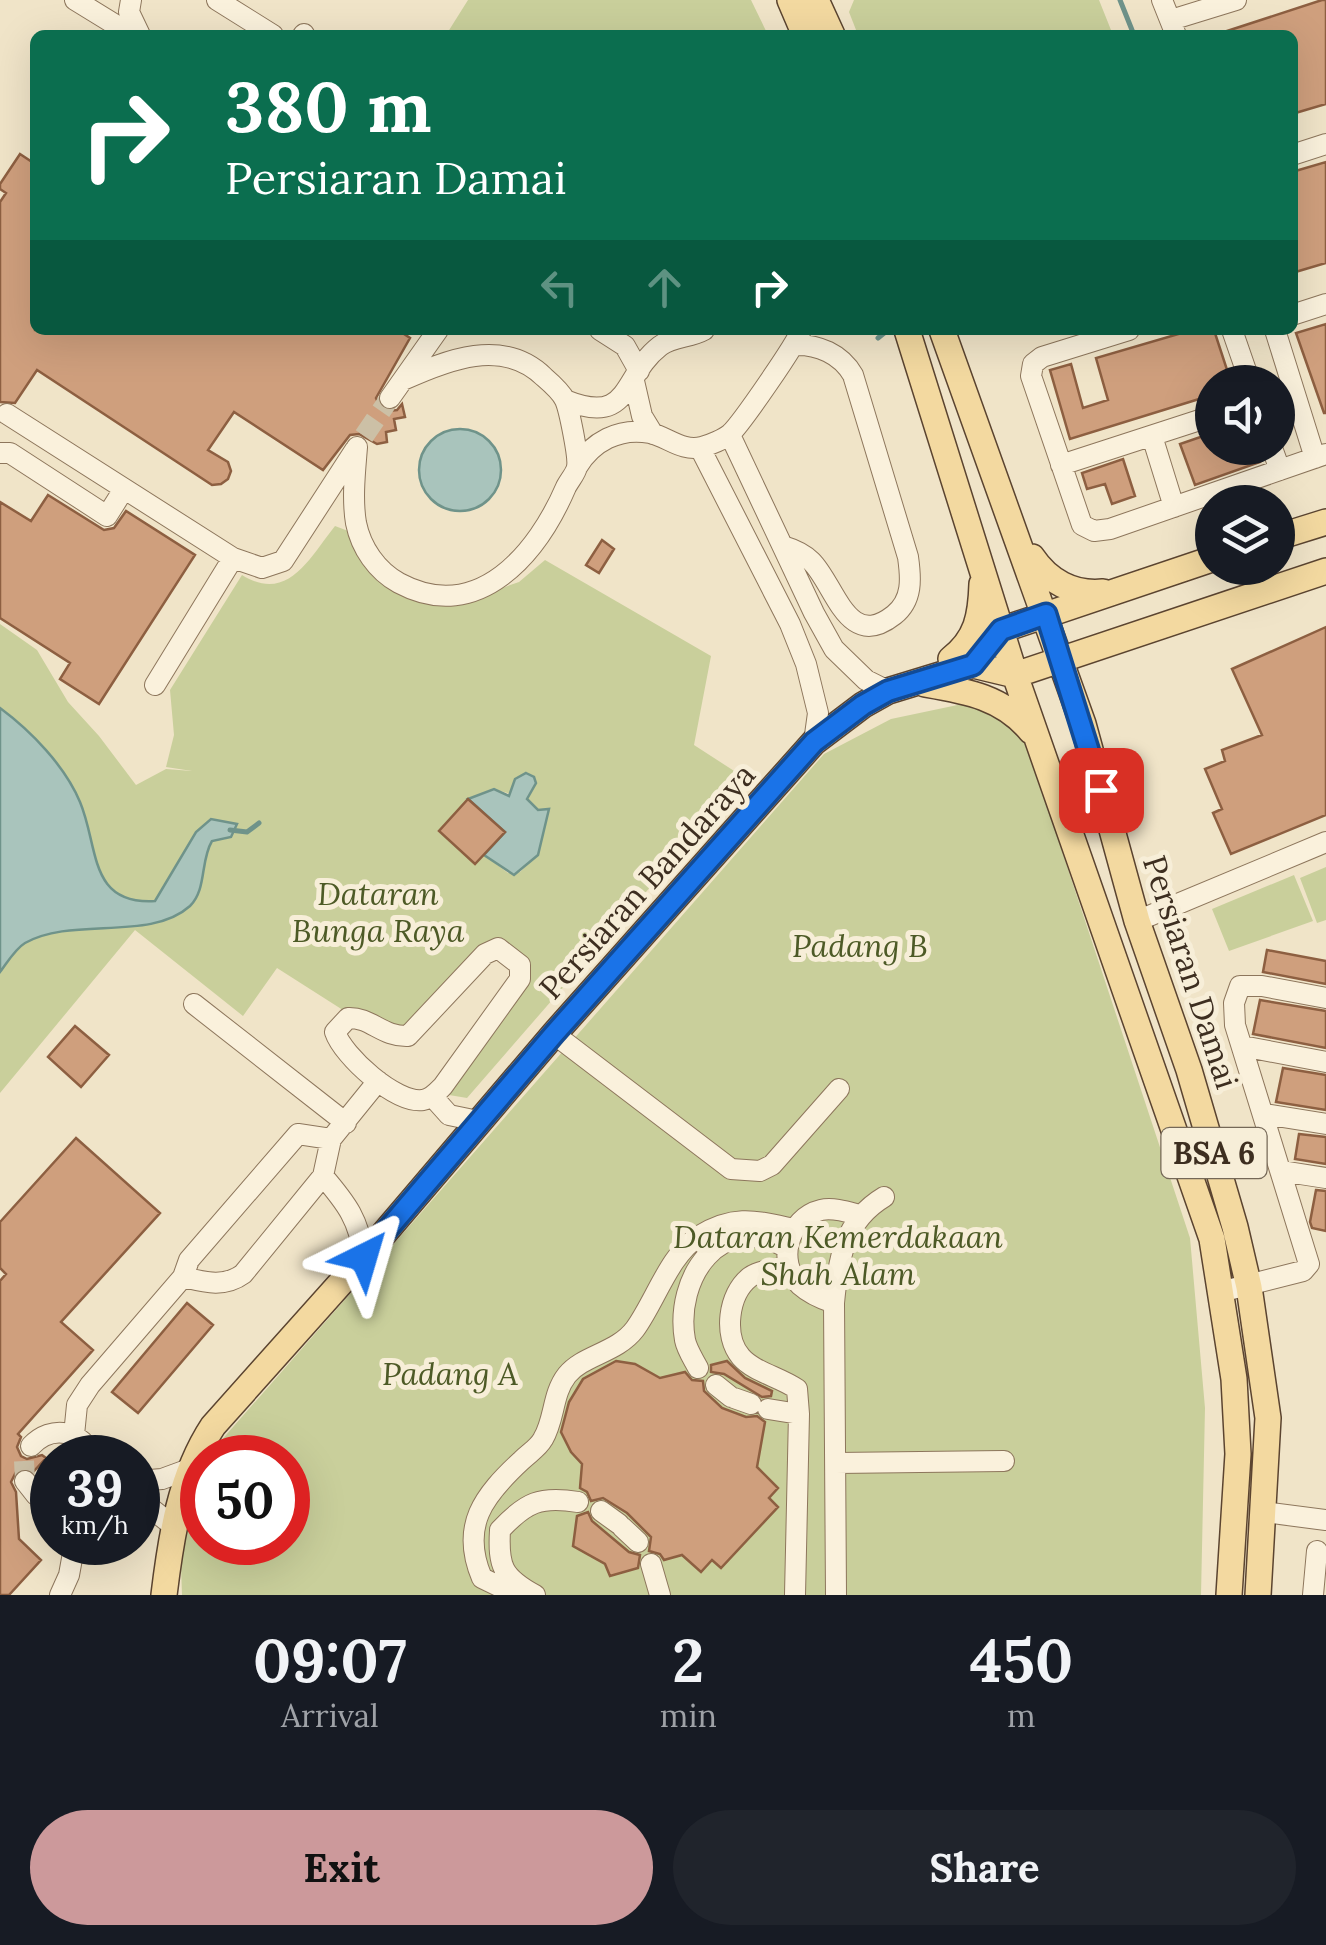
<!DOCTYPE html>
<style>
:root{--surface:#171b24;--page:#20242c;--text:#f1f3f6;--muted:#9ea1a6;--accent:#cc999b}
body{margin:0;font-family:Lora,serif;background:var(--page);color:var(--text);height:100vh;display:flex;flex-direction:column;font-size:38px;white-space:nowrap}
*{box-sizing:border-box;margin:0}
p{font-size:32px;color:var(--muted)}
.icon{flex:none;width:55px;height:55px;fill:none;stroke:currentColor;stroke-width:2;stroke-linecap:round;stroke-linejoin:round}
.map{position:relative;height:1595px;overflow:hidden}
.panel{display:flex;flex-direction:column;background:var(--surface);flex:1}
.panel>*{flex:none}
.guide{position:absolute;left:30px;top:30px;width:1268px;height:305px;border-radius:15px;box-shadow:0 10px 40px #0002;background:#0b6e4f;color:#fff;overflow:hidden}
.tools{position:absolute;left:1195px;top:365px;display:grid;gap:20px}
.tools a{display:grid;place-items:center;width:100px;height:100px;border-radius:50%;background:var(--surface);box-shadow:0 10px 40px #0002;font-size:50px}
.speed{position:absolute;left:30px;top:1435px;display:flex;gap:20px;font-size:50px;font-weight:700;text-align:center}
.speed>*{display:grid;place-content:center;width:130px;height:130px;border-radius:50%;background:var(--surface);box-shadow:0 10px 40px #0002;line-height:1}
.speed small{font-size:25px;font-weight:400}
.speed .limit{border:15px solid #d22;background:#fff;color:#111}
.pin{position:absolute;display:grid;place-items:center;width:85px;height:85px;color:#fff;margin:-42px;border-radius:20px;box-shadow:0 5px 15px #0006}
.me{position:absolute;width:110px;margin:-55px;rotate:40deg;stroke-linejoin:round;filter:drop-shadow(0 0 8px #0008)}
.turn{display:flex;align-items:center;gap:35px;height:210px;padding:0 30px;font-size:45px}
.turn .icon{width:130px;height:130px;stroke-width:2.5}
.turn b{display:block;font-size:70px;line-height:85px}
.lanes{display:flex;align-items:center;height:95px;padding:0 30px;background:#0003;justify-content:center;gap:50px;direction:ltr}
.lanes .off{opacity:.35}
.eta{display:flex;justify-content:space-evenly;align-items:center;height:170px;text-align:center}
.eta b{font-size:60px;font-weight:700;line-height:70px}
.primary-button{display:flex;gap:20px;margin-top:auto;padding:20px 30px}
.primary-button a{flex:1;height:115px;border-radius:60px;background:var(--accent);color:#111;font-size:40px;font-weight:700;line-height:115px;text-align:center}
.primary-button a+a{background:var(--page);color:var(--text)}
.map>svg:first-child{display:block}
.green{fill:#c9cf9b;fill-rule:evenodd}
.water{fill:#a9c4bc;stroke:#6f938a;stroke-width:2.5}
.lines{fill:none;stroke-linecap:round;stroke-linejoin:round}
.stream{stroke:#6f938a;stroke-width:5}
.building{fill:#cf9f7d;stroke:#8d5f41;stroke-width:2.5}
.minor-tunnel{stroke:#ccc0a6;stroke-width:20;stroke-dasharray:20 10;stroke-linecap:butt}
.minor-casing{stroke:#8d765c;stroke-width:22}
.major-casing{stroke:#5b4430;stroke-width:28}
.minor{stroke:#faf1dc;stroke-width:20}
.major{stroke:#f3d9a0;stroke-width:25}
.route-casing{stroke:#114b97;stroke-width:25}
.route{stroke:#1a73e8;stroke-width:18}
.labels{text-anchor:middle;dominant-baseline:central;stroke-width:10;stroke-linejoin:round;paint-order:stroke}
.shield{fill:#f7eed8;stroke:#756857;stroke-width:2.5}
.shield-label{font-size:30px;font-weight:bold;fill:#3d2e20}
.street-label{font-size:32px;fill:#3d2e20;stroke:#f7eed8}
.park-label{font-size:32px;font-style:italic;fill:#4d5a26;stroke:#f7eed8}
</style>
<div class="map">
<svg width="1326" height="1595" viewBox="0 0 1326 1595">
<rect width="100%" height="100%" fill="#f0e4c8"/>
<path class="green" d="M468 0H751L768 35H446Z
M854 0H1099L1113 35H858L849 12Z
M335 526 356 534 381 579 482 595 519 582 545 560 711 656 694 745 745 778 467 1098 437 1093 521 983 499 945 406 1033 346 1012 277 968 243 1016 135 930 0 1093V624L37 650 68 702 99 736 136 785 166 769 192 771 166 767 174 735 170 690 242 575C288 604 310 557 335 526ZM494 789 527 799 538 810 549 809 538 855 520 872 508 873 484 855 475 864 439 832 468 799Z
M967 703 1019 721 1190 1238 1205 1408 1201 1595H182L180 1539 202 1483V1542H288V1458L213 1457 219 1443 824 754 891 719Z
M1326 867V920L1317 923 1300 878Z
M1294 875 1313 921 1229 951 1212 909Z"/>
<path class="water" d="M419 470a41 41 0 1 1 82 0a41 41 0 1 1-82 0Z
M0 708C31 731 65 766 80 802 99 847 88 905 155 901L196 832 211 819 237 824 231 837 212 841C200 861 207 889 190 906 150 942 73 916 25 943 15 949 7 963 0 972Z
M526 773 534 777 536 783 527 799 538 810 549 809 538 855 514 875 484 855 505 832 468 799 494 789 509 796 515 779Z"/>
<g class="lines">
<path class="stream" d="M1120 0 1134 35
M878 338 888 330
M230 830 247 832 259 823"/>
</g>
<path class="building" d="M1322 0H1326V104L1292 114V35H1224V32Z
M20 154 35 164V330H398L410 338 376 398 381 409 388 411 397 410 402 404 405 417 394 419 396 430 386 432 387 442 377 444 359 434 350 435 323 470 234 412 208 450 228 462 231 471 228 479 221 484 212 485 37 370 15 403 0 402V202L6 193 0 189V184Z
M1326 162V263L1292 273V172Z
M1326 324V413H1324L1296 333Z
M1192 330H1214L1231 382H1212V395L1070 439 1050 370 1071 364 1083 408 1108 400 1096 358Z
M1212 433V448H1255L1260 462 1195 485 1180 444Z
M1123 459 1135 496 1112 504 1105 484 1087 489 1082 473Z
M48 495 104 530 114 528 126 511 195 555 99 704 60 679 70 663 0 618V502L31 521Z
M602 540 614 549 599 573 586 565Z
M1326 627V815L1231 854 1213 813 1222 809 1205 769 1225 761 1222 750 1262 735 1232 669Z
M468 799 505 832 475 864 439 831Z
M1267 950 1326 961V984L1263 972Z
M1260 1000 1326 1011V1048L1253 1034Z
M75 1026 109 1055 81 1087 48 1057Z
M1283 1068 1326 1075V1110L1276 1102Z
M1299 1134 1326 1137V1164L1295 1159Z
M76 1138 160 1213 61 1322 93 1350 18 1434 21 1437 17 1447 21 1456 27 1459 42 1455 46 1458 34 1471 24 1467 17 1470 11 1482 16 1492 19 1539 41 1560 9 1595H0V1281L6 1274 0 1268V1222Z
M1316 1190 1326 1191V1231L1312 1228 1310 1222Z
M187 1303 213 1325 138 1413 112 1392Z
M616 1361 635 1364 660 1378 685 1372 692 1380 703 1381 704 1391 722 1408 746 1417 757 1416 765 1422 757 1467 778 1488 769 1498 778 1507 721 1568 712 1560 701 1572 682 1555 664 1560 660 1554 649 1551 651 1537 627 1513 603 1498 591 1501 587 1492 580 1488 582 1464 571 1452 561 1432 569 1402 583 1379Z
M727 1361 745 1378 772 1391 771 1396 762 1397 724 1374 711 1372V1365Z
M588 1512 592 1521 629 1552 640 1555 638 1568 610 1576 605 1564 573 1546 577 1516Z"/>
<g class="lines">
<path class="minor-tunnel" d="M364 436 390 398
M25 1481 24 1460 31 1446"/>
<g class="minor-casing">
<path id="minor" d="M75 0 132 35
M131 0 129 12 140 35
M217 0 273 35
M1162 0 1176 35
M1171 20 1236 0
M303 35 304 34
M1292 155 1326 144
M1292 315 1326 304
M600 330 625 346 639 371
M1129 330 1042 357 1033 364 1031 376 1082 525 1094 531 1110 529 1326 454
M1232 330 1250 382
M1275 330 1315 458
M634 381 642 416 653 434
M390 398 438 330
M565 400C632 427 621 376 660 346 673 336 690 338 704 330
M7 414 233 558 262 568 283 561 355 450
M730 435 814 613 834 649 866 680 888 691
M1152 436 1174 507
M357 447C355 472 352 499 356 523 361 548 377 571 399 583 479 626 538 552 566 487 569 481 576 473 577 467 579 457 569 409 565 400 561 392 551 383 544 377 503 337 447 360 403 380
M700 448 790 624 806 664 818 713 814 742
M1272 448 1280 470
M0 453H10L107 516 124 489
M1061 465 1212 416
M577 467C592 442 619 427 650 433 668 437 682 452 702 447 710 445 724 439 730 434 741 424 797 343 801 330
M783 546C793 549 803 553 811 561 835 584 847 652 894 615 913 600 911 578 908 557L853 375C841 354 818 344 794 345
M155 685 233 558
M1137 921 1326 842
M498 948 520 965V979L443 1086C438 1091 431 1099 423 1100 396 1104 343 1056 335 1032L348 1018C371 1017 382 1037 408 1036L485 954Z
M194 1004 346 1123
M554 1034 731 1169 760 1171 772 1165 839 1089
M1242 1046 1326 1062
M432 1096 449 1115 478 1121
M1264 1114 1326 1124
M1281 1171 1326 1178
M323 1176C347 1204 359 1220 364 1257
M789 1267C777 1269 760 1270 750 1277 728 1294 723 1336 741 1357 754 1372 780 1377 797 1389L799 1414 795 1595
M183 1277C204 1282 224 1288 243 1274L323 1176 331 1139
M1220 1292 1303 1271 1309 1264 1235 1025 1234 1003 1240 986H1262L1326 998
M834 1303C822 1299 810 1294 800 1285 776 1262 788 1218 821 1210 833 1207 848 1212 859 1215
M698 1368C694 1360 687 1350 685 1340 674 1278 721 1209 787 1248
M716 1385 731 1397
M734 1398 751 1404
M768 1409 799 1414
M74 1435 77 1405 90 1385 183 1277 189 1260 298 1134 331 1139 378 1081
M31 1446C52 1424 82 1430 94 1458
M837 1463 1004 1461
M25 1481 36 1495 52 1503
M138 1481 162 1479 192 1468
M138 1498 172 1525
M601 1511 619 1524
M1264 1512 1326 1520
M622 1527 638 1542
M651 1564 660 1595
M60 1595 69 1575 75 1542
M517 1595 482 1578C460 1526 483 1496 522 1460 529 1453 538 1448 543 1439 555 1419 552 1394 567 1375 583 1355 617 1353 635 1329 656 1300 669 1255 699 1236 735 1214 756 1221 794 1229
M535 1595C502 1577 498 1566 500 1530 526 1502 540 1496 578 1502
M836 1595 834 1303C838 1260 844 1221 884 1197
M1313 1595 1317 1551"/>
</g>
<g class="major-casing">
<path id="major" d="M790 0 805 35
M816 0 832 35
M907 330 1015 675 1212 1239 1234 1379 1238 1454 1229 1595
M942 330 1083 724 1137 921 1189 1070 1235 1227 1249 1287 1268 1418 1258 1595
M1278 537 1326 522
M1032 557C1048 581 1073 595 1103 592
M951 659C977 639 981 616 982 584
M973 665 1015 675 1326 571
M925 684C966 691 1003 697 1031 731
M164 1595C171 1537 180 1476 213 1426L364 1257 554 1034 814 742 863 705 888 691 973 665 1001 630 1212 559"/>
</g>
<use href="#minor" class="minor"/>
<use href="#major" class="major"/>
</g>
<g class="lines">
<g class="route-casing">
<path id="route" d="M364 1257 554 1034 814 742 863 705 888 691 973 665 1001 630 1046 614 1101 790"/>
</g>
<use href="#route" class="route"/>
</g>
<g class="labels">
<rect class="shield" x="1161.5" y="1128" width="105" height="50" rx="8"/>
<g class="shield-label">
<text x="1214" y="1153">BSA 6</text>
</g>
<g class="street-label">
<text transform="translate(647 881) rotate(-48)">Persiaran Bandaraya</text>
<text transform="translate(1191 972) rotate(72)">Persiaran Damai</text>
</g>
<g class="park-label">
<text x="378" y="893">Dataran<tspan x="378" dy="37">Bunga Raya</tspan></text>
<text x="860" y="945">Padang B</text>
<text x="838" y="1236">Dataran Kemerdakaan<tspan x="838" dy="37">Shah Alam</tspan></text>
<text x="450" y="1373">Padang A</text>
</g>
</g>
</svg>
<div class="tools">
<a><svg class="icon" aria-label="sound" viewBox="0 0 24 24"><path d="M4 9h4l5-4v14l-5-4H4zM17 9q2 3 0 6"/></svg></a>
<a><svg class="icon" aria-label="layers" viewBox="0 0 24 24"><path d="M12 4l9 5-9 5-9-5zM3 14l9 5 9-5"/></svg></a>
</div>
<div class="speed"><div>39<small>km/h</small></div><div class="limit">50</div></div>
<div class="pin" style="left:1101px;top:790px;background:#d93025"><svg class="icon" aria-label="arrive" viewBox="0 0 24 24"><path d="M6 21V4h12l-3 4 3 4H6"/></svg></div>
<svg class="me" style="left:364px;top:1257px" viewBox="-20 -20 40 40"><path d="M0-17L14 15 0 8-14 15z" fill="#1a73e8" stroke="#fff" stroke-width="4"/></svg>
<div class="guide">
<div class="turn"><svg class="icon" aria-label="right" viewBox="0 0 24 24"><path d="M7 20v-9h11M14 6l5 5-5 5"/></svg><div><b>380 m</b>Persiaran Damai</div></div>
<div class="lanes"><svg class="icon off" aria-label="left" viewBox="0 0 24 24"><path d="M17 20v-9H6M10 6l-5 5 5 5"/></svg><svg class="icon off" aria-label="ahead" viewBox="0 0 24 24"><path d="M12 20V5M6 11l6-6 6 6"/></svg><svg class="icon" aria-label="right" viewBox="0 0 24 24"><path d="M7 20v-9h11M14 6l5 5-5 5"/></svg></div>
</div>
</div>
<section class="panel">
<div class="eta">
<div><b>09:07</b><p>Arrival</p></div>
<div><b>2</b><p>min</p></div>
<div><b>450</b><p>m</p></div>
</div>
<div class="primary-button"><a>Exit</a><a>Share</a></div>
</section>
